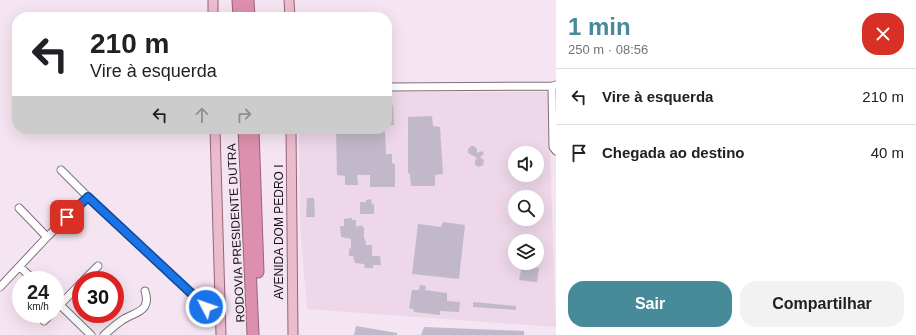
<!DOCTYPE html>
<html lang="pt">
<meta charset="utf-8">
<style>
:root{--surface:#fff;--page:#f2f2f2;--text:#202124;--muted:#757577;--line:#e0e0e0;--accent:#478a99}
body{margin:0;font-family:Arial,sans-serif;background:var(--page);color:var(--text);height:100vh;display:flex;flex-direction:column;font-size:15px;white-space:nowrap}
*{box-sizing:border-box;margin:0}
p{font-size:13px;color:var(--muted)}
.icon{flex:none;width:22px;height:22px;fill:none;stroke:currentColor;stroke-width:2;stroke-linecap:round;stroke-linejoin:round}
.map{position:relative;flex:1;overflow:hidden}
.panel{display:flex;flex-direction:column;background:var(--surface);width:360px}
.panel>*{flex:none}
.top-card{position:absolute;left:12px;top:12px;width:380px;height:122px;border-radius:16px;box-shadow:0 4px 16px #0002;background:#fff;color:var(--text);overflow:hidden}
.controls{position:absolute;left:508px;top:146px;display:grid;gap:8px}
.controls a{display:grid;place-items:center;width:36px;height:36px;border-radius:50%;background:var(--surface);box-shadow:0 4px 16px #0002;font-size:20px}
.speed{position:absolute;left:12px;top:271px;display:flex;gap:8px;font-size:20px;font-weight:700;text-align:center}
.speed>*{display:grid;place-content:center;width:52px;height:52px;border-radius:50%;background:var(--surface);box-shadow:0 4px 16px #0002;line-height:1}
.speed small{font-size:10px;font-weight:400}
.speed .limit{border:6px solid #d22;background:#fff;color:#111}
.pin{position:absolute;display:grid;place-items:center;width:34px;height:34px;color:#fff;margin:-17px;border-radius:8px;box-shadow:0 2px 6px #0006}
.me{position:absolute;width:44px;margin:-22px;rotate:311deg;stroke-linejoin:round;filter:drop-shadow(0 0 3px #0008)}
.turn{display:flex;align-items:center;gap:14px;height:84px;padding:0 12px;font-size:18px}
.turn .icon{width:52px;height:52px;stroke-width:2.5}
.turn b{display:block;font-size:28px;line-height:34px}
.lanes{display:flex;align-items:center;height:38px;padding:0 12px;background:#0003;justify-content:center;gap:20px;direction:ltr}
.lanes .off{opacity:.35}
.round{display:grid;place-items:center;flex:none;width:42px;height:42px;border-radius:16px;background:var(--page)}
.head{display:flex;align-items:center;justify-content:space-between;height:68px;padding:0 12px}
h1{font-size:24px;font-weight:700;line-height:30px;color:var(--accent)}
.cta{display:flex;gap:8px;margin-top:auto;padding:8px 12px}
.cta a{flex:1;height:46px;border-radius:16px;background:var(--accent);color:#fff;font-size:16px;font-weight:700;line-height:46px;text-align:center}
.cta a+a{background:var(--page);color:var(--text)}
ul{padding:0;list-style:none}
li{display:flex;align-items:center;gap:12px;height:56px;padding:0 12px;border-top:1px solid var(--line)}
li div{flex:1}
li b{display:block;font-size:15px}
li em{font-style:normal}
main{display:flex;flex:1;min-height:0}
.map>svg:first-child{display:block}
.built{fill:#edd7e9;fill-rule:evenodd}
.building{fill:#c1b9c9}
.lines{fill:none;stroke-linecap:round;stroke-linejoin:round}
.minor-casing{stroke:#7e707b;stroke-width:9}
.major-casing{stroke:#976478;stroke-width:11}
.highway-casing{stroke:#976478;stroke-width:13}
.minor{stroke:#fff;stroke-width:7}
.major{stroke:#ebbcce;stroke-width:9}
.highway{stroke:#dd90ad;stroke-width:11}
.route-casing{stroke:#114b97;stroke-width:10}
.route{stroke:#1a73e8;stroke-width:7}
.labels{text-anchor:middle;dominant-baseline:central;stroke-width:3;stroke-linejoin:round;paint-order:stroke}
.street-label{font-size:12px;fill:#161115;stroke:#f5e5f2}
</style>
<main>
<div class="map">
<svg width="556" height="335" viewBox="0 0 556 335">
<rect width="100%" height="100%" fill="#f5e5f2"/>
<path class="built" d="M387 92H548L556 327 307 309 300 224 299 129H387ZM515 153H537V175H515ZM515 197H537V219H515ZM515 241H537V263H515Z"/>
<path class="building" d="M387 105H393L394 125H387Z
M432 116 433 126 440 127 443 174 435 175V186H411L410 174 408 173V117Z
M336 129H385L386 154H392V163L395 164V187H370V175H357L358 185H345V176L337 175Z
M471 146H474L477 149V153L482 151 484 154 480 157 484 160 483 165 479 167 475 165V161L477 158 468 153V149Z
M307 198H314L315 217H306Z
M371 199 372 205 374 204V214H360V202H366V200Z
M352 218V220H356V227L362 225V227H364V239H365L366 245H372V256H380L381 265H373V268H365L364 264 355 263 353 256H349V248L351 249V239L341 237 340 226H344V219Z
M443 222 465 225 459 279 412 274 418 224 441 227Z
M522 265 539 268 537 282 519 280Z
M420 285 426 286 425 290 447 293V301L460 302 459 312 440 311V315L414 312V310L409 308 412 290H419Z
M473 302 516 306V310L473 307Z
M356 326 397 333V335H354Z
M424 327 524 331V335H421Z"/>
<g class="lines">
<g class="minor-casing">
<path id="minor" d="M552 86 553 147 556 151
M387 87 552 86 556 85
M61 170 88 197 206 307
M19 208 47 237
M20 267 34 280
M84 280 98 266
M0 287 47 237 88 197
M55 300 91 335
M55 310 81 283
M44 321 51 314
M104 335C110 330 115 325 121 321 133 312 152 313 145 291"/>
</g>
<g class="major-casing">
<path id="major" d="M213 0V17
M289 0 290 17
M215 129 221 335
M291 129 293 335"/>
</g>
<g class="highway-casing">
<path id="highway" d="M238 0 239 17
M248 0 249 17
M244 129 253 335
M253 129 258 272"/>
</g>
<use href="#minor" class="minor"/>
<use href="#major" class="major"/>
<use href="#highway" class="highway"/>
</g>
<g class="lines">
<g class="route-casing">
<path id="route" d="M67 217 88 197 206 307"/>
</g>
<use href="#route" class="route"/>
</g>
<g class="labels">
<g class="street-label">
<text transform="translate(279 232) rotate(-90)">AVENIDA DOM PEDRO I</text>
<text transform="translate(236 233) rotate(-93)">RODOVIA PRESIDENTE DUTRA</text>
</g>
</g>
</svg>
<div class="controls">
<a><svg class="icon" aria-label="sound" viewBox="0 0 24 24"><path d="M4 9h4l5-4v14l-5-4H4zM17 9q2 3 0 6"/></svg></a>
<a><svg class="icon" aria-label="search" viewBox="0 0 24 24"><circle cx="10" cy="10" r="6"/><path d="M15 15l6 6"/></svg></a>
<a><svg class="icon" aria-label="layers" viewBox="0 0 24 24"><path d="M12 4l9 5-9 5-9-5zM3 14l9 5 9-5"/></svg></a>
</div>
<div class="speed"><div>24<small>km/h</small></div><div class="limit">30</div></div>
<div class="pin" style="left:67px;top:217px;background:#d93025"><svg class="icon" aria-label="arrive" viewBox="0 0 24 24"><path d="M6 21V4h12l-3 4 3 4H6"/></svg></div>
<svg class="me" style="left:206px;top:307px" viewBox="-20 -20 40 40"><circle r="17" fill="#1a73e8" stroke="#fff" stroke-width="3"/><path d="M0-11L8 9 0 5-8 9z" fill="#fff"/></svg>
<div class="top-card">
<div class="turn"><svg class="icon" aria-label="left" viewBox="0 0 24 24"><path d="M17 20v-9H6M10 6l-5 5 5 5"/></svg><div><b>210 m</b>Vire à esquerda</div></div>
<div class="lanes"><svg class="icon" aria-label="left" viewBox="0 0 24 24"><path d="M17 20v-9H6M10 6l-5 5 5 5"/></svg><svg class="icon off" aria-label="ahead" viewBox="0 0 24 24"><path d="M12 20V5M6 11l6-6 6 6"/></svg><svg class="icon off" aria-label="right" viewBox="0 0 24 24"><path d="M7 20v-9h11M14 6l5 5-5 5"/></svg></div>
</div>
</div>
<section class="panel">
<div class="head"><div><h1>1 min</h1><p>250 m · 08:56</p></div><a class="round" style="background:#d93025;color:#fff"><svg class="icon" aria-label="close" viewBox="0 0 24 24"><path d="M6 6l12 12M18 6L6 18"/></svg></a></div>
<ul>
<li><svg class="icon" aria-label="left" viewBox="0 0 24 24"><path d="M17 20v-9H6M10 6l-5 5 5 5"/></svg><div><b>Vire à esquerda</b></div><em>210 m</em></li>
<li><svg class="icon" aria-label="arrive" viewBox="0 0 24 24"><path d="M6 21V4h12l-3 4 3 4H6"/></svg><div><b>Chegada ao destino</b></div><em>40 m</em></li>
</ul>
<div class="cta"><a>Sair</a><a>Compartilhar</a></div>
</section>
</main>
